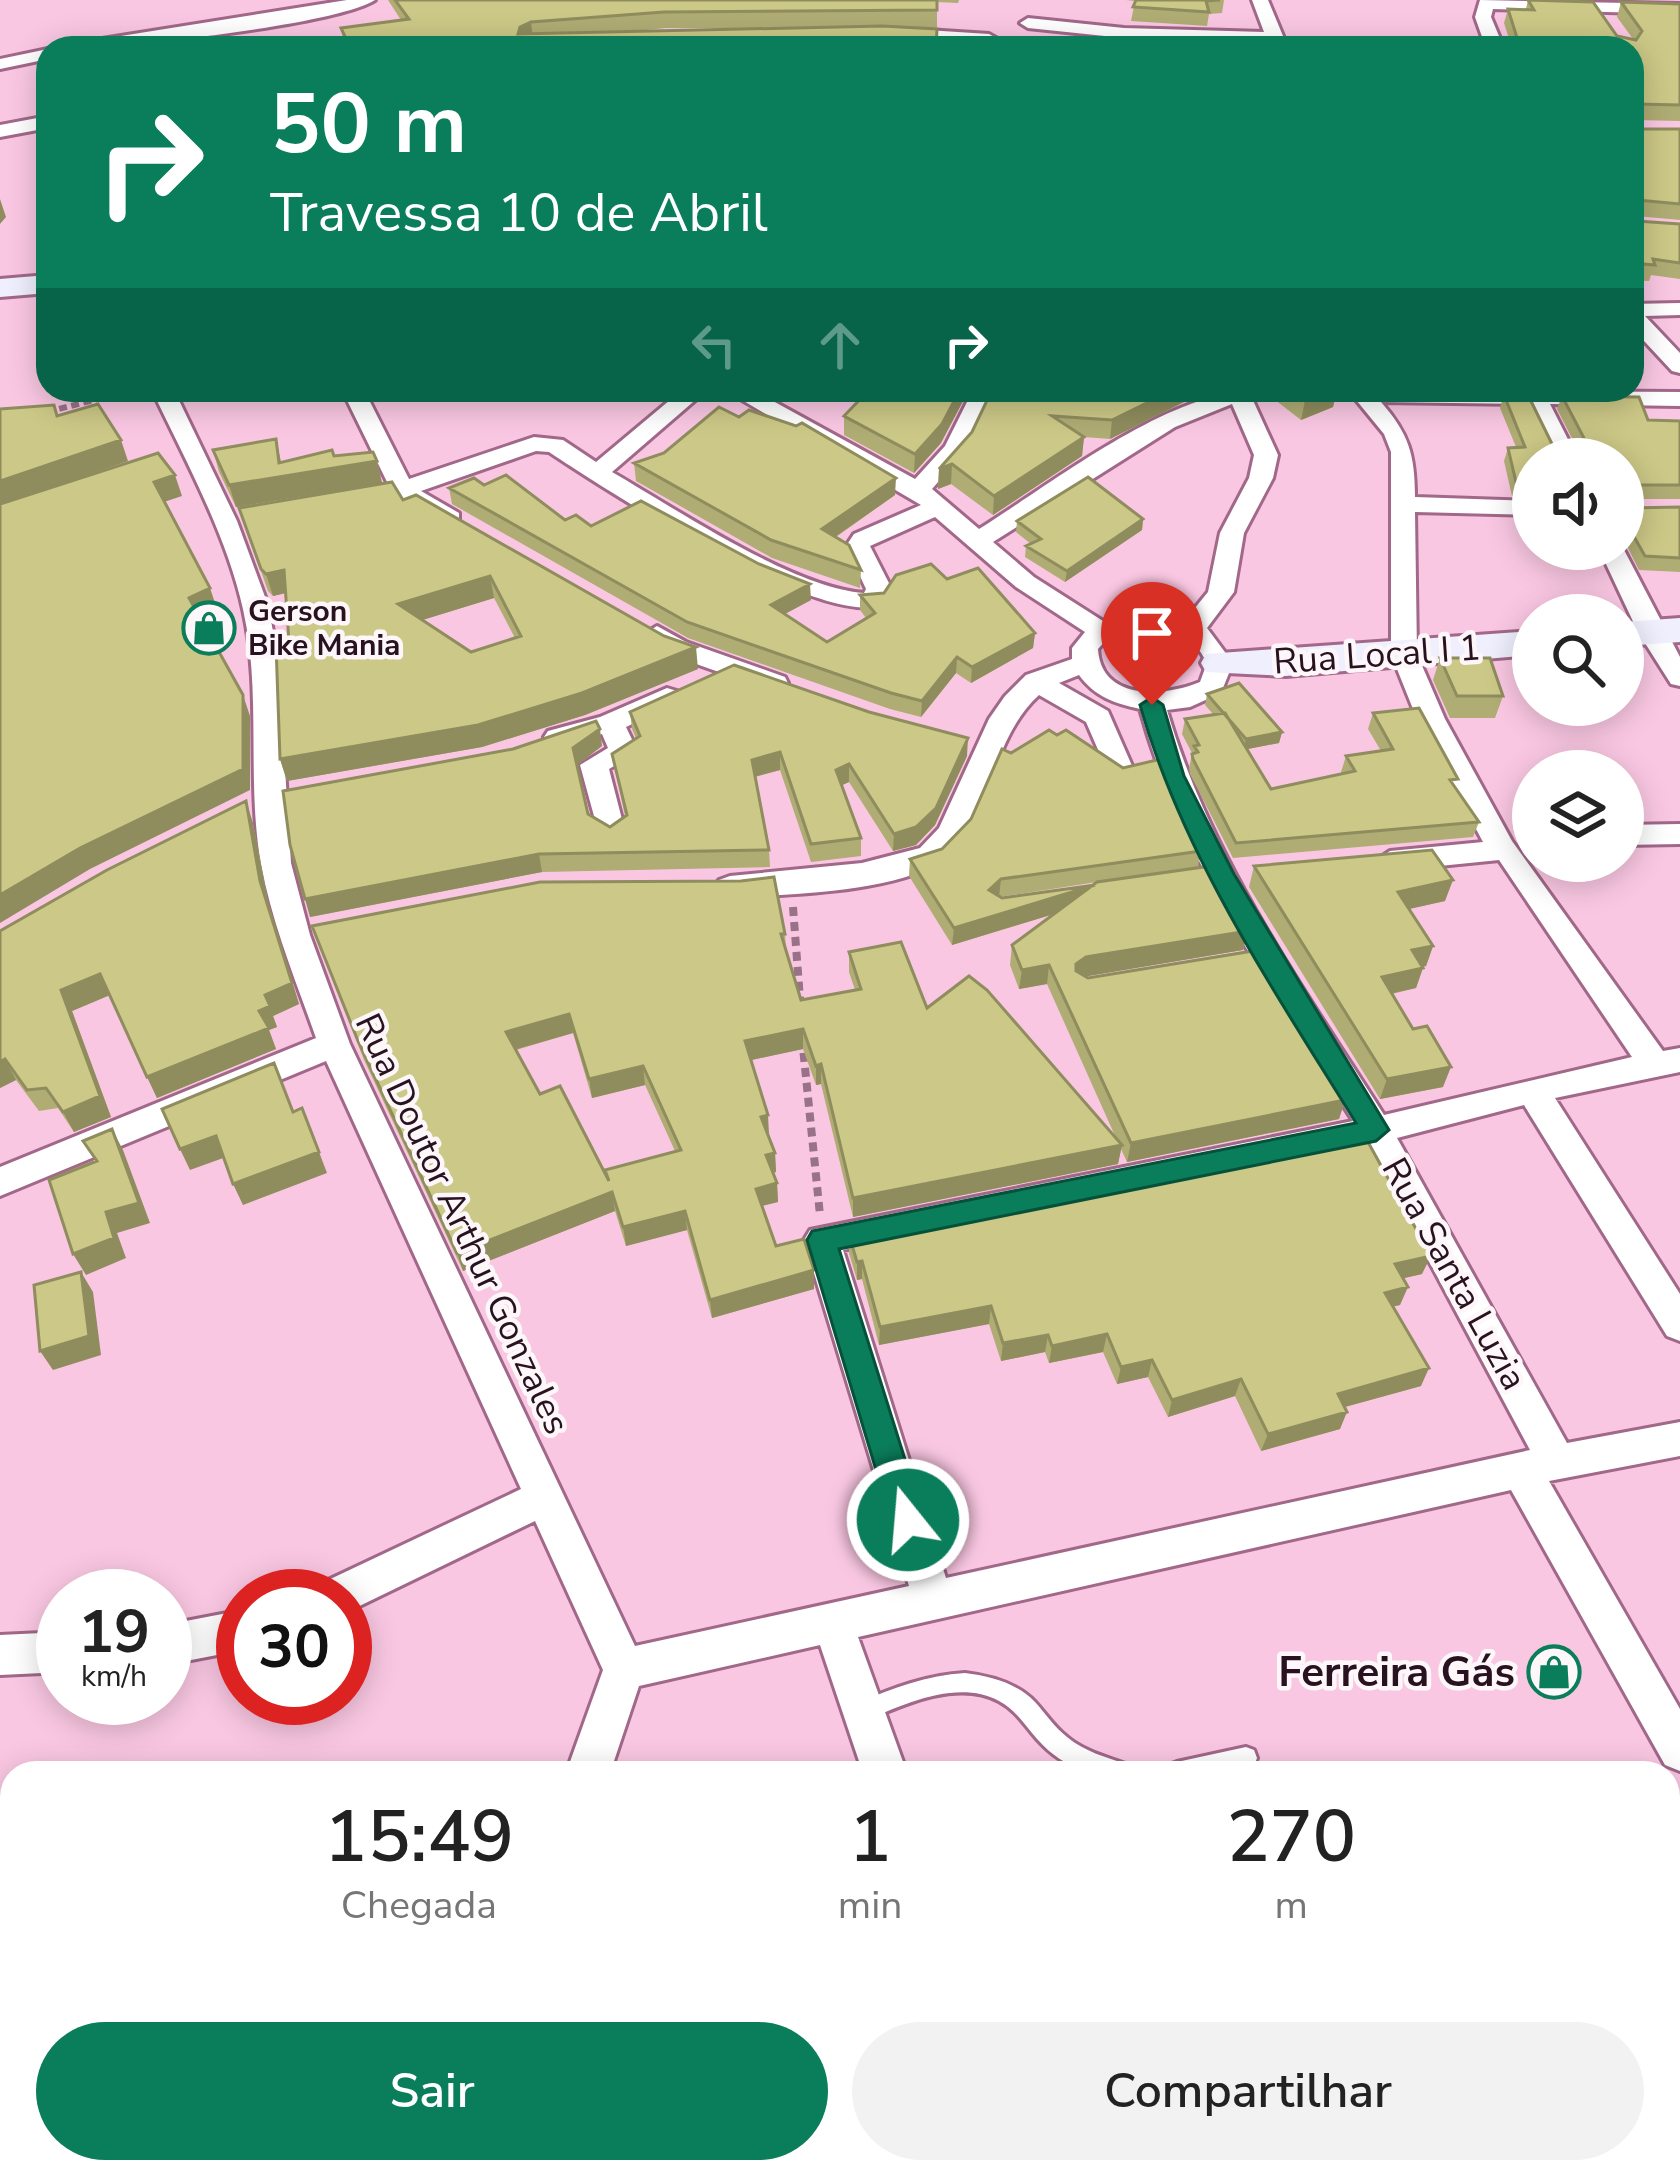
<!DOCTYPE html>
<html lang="pt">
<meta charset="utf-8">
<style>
:root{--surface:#fff;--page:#f2f2f2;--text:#222;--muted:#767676;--accent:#0a7d5a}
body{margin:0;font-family:"Nunito Sans",sans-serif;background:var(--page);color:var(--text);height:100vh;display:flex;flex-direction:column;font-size:45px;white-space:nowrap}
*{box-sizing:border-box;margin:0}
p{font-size:39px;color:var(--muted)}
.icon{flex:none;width:66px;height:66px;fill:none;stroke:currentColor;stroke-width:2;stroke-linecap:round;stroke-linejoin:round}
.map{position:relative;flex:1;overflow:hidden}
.drawer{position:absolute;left:0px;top:1761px;width:1680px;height:423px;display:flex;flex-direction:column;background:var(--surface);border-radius:36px 36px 0 0;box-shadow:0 6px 30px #0003}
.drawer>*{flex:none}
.guide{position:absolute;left:36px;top:36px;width:1608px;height:366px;border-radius:36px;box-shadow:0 6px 30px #0003;background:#0a7d5a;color:#fff;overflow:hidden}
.fabs{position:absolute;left:1512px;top:438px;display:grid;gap:24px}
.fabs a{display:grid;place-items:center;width:132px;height:132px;border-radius:50%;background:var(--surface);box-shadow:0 6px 30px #0003;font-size:60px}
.speed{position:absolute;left:36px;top:1569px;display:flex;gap:24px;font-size:60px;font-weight:700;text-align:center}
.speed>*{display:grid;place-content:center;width:156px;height:156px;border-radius:50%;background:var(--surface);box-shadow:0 6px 30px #0003;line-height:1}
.speed small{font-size:30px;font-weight:400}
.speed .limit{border:18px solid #d22;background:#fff;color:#111}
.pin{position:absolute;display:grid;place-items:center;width:102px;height:102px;color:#fff;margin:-123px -51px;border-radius:50% 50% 50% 0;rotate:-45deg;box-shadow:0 0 12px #0007}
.pin .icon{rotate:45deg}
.me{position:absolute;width:132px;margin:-66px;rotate:343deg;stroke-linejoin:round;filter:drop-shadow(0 0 9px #0008)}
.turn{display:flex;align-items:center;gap:42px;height:252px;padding:0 36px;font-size:54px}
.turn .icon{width:156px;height:156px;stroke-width:2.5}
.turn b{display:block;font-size:84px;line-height:102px}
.lanes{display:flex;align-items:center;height:114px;padding:0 36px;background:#0003;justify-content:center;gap:60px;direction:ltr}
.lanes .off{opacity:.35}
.eta{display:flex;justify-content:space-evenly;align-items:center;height:204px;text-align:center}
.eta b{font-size:72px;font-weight:600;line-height:84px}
.cta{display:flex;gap:24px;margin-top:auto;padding:24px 36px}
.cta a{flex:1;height:138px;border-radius:72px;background:var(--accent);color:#fff;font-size:48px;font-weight:600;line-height:138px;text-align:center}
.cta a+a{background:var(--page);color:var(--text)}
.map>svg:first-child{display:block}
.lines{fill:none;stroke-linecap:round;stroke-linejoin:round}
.lane-casing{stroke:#a16889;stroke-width:6}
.street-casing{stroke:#a16889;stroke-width:6}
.secondary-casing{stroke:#a16889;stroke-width:6}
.path-far1{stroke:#987287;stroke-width:6;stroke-dasharray:8 4.5;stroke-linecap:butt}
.path{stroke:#987287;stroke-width:8;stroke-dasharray:9 6;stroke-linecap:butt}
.lane{fill:#fff;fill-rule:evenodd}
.street{fill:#fff;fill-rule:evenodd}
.secondary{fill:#efeffe;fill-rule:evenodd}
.wall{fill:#afac74;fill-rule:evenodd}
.shaded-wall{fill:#8f8c5e}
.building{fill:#ccc887;stroke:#8f8c5e;stroke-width:3;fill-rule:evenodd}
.route{fill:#0a7d5a;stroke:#06513a;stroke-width:3}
.labels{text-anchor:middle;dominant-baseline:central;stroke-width:9;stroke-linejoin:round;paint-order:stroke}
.far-poi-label{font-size:30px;font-weight:bold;fill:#28121f;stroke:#fdf7fa;text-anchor:start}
.street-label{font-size:36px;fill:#28121f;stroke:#fdf7fa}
.near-poi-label{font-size:42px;font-weight:bold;fill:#28121f;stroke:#fdf7fa;text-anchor:end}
</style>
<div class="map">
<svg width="1680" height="2182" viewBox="0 0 1680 2182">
<rect width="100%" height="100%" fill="#fac7e2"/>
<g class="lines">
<g class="lane-casing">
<path id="lane" d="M965 1673C990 1676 1017 1683 1035 1702 1046 1714 1054 1727 1067 1737 1085 1752 1106 1757 1128 1765L1131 1773C1087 1773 1062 1770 1032 1733 1022 1721 1014 1709 999 1701 958 1679 904 1704 865 1721L858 1717 854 1710 858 1703C893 1688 927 1675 965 1673Z
M1246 1747 1254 1750 1257 1758 1254 1766C1225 1776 1196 1773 1166 1773L1169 1765 1177 1762Z"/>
</g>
<g class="street-casing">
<path id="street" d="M347 0H375C336 25 122 48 68 48L77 43Z
M1252 0H1268L1288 48H1270L1268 42 1124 38 1028 28 1020 23 1028 18 1124 28 1264 32Z
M1480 0 1680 4V14L1493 9 1491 17 1504 48H1486L1475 17Z
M895 28 989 34 998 39 989 44 889 37 886 33Z
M48 49V59L0 69V59Z
M48 116V128L0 137V125Z
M1680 303V315L1645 316 1680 353V373L1672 371 1632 328V304Z
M152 390H174L237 521 268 605 278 658 291 863 310 935 350 1044 635 1646 909 1586 804 1240 810 1230 1353 1121C1272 990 1181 859 1140 709 1114 703 1095 697 1079 675L1059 683 1108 711 1133 768 1129 775H1109L1086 722 1039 695C1008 723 999 762 981 800 972 821 961 849 941 862 890 893 789 894 730 898L719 894 715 887 719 880 730 876 862 863 920 848 939 828 989 719 1005 696 1026 675 1072 659V648L1085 632 1016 587 935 517 870 546 892 589 880 606C813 623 609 492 549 452L536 451 421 491 459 513V523L450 525 399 499 385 498 381 493 389 486 342 390H364L409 479 534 437 563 440 596 462 682 390H707L612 472C678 510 791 587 864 593L866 589 846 546 854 534 921 505 725 390H753L915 479 945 446 973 390H995L967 449 932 489 979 529C1053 483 1170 390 1257 390L1251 396 1278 455 1273 478 1244 533 1234 592 1207 628 1233 663 1221 693 1190 707 1167 710C1210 858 1302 986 1384 1115L1632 1057 1499 860 1390 871 1375 861 1390 851 1483 842 1417 719 1391 654V452L1384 434 1348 390 1680 392V406L1550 404 1578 459H1554L1527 404 1381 402C1409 434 1415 455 1415 497L1533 501V515L1415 512 1417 654 1445 719 1512 841 1663 1051 1680 1048V1072L1555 1098 1680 1294V1341L1667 1336 1524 1105 1397 1138 1567 1443 1680 1422V1456L1549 1481 1680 1709V1771L1665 1765 1511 1490 858 1637 907 1773H863L820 1645 639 1686 610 1773H566L603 1670 535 1521 345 1613V1596H318L324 1582 521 1489 326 1061 0 1196V1167L316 1038C296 981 272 924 261 864 246 780 262 693 243 609 226 533 185 460 152 390ZM1232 404 1254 455 1249 478 1220 533 1208 592 1186 619 1132 611 1103 621 1034 577 993 542 1175 427ZM1135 627C1165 627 1193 633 1207 663L1200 682C1164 697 1101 701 1098 649L1109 637ZM1367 1145 1530 1450 946 1578 843 1250Z
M1623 548 1680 657V686L1671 684 1638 632 1599 549Z
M657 626 686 642 785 677 788 683 775 692 668 654 644 634Z
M667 688 677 691 681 697 677 703 626 727 638 752 609 769 625 831 620 838H600L580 765 608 748 602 734 558 746 544 737 548 731 600 717Z
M1680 824V844L1623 845V825Z
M243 1610V1650L165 1665V1625Z
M63 1632V1672L0 1675V1635Z
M241 2172H300L295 2182H237Z
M451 2172H501L503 2182H453Z
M1045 2172H1095L1098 2182H1048Z"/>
</g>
<g class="secondary-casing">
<path id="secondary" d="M48 275V293L0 297V279Z
M1680 618V642L1623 646V622Z
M1533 631V655L1286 676 1206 672 1201 663 1206 654Z"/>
</g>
<path class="path-far1" d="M47 412 133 390"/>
<path class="path" d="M793 907 800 999
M802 1038 820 1215"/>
<use href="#lane" class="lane"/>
<use href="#street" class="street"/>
<use href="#secondary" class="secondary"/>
</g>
<path class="wall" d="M388 0H959L958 3 937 2V27L344 44 341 28 401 20ZM666 28H804L624 32Z
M1126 0H1224L1222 13 1209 14 1207 26 1131 21 1135 1Z
M1528 0 1617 36 1633 39 1617 17 1621 2 1680 4V121L1635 120 1637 129H1680V220L1636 216 1637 221 1680 224V279L1651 275 1649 281 1632 280V48H1512L1504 23 1508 9H1526Z
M1258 390H1337L1333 407 1301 420 1270 396 1257 397Z
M1022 395 1186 401 1110 439 1084 437 1082 456 993 515 951 484 938 489 939 469Z
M1504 395 1554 448 1578 450 1557 409 1562 396 1648 420 1680 421V499H1625L1624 504 1628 508 1680 507V572L1639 570 1627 546 1623 545V459H1533V496H1512L1504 461 1508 448 1516 447 1500 408Z
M844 416 941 443 914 473 844 435Z
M213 450 282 462 334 456 377 461 382 483 236 507 219 472Z
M634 463 895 495 836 537 861 570 860 588 772 558 636 481Z
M484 485 565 520 591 526 811 600 784 614 827 642 866 618 860 610V595L884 593 947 579 1035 633 1033 648 971 683 956 673 921 717 890 709 688 638 452 504 449 488Z
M403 500 698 669 585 715 482 747 287 781 280 759 289 642 286 593 273 596 268 591 239 508ZM494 598 515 638 471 652 422 620Z
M1143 519 1142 530 1065 582 1025 557 1026 546 1031 544 1016 532 1017 521Z
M1440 658 1503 696 1495 718H1450L1433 680Z
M1207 694 1282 732 1279 743 1247 749 1271 789 1343 774 1341 772 1346 756 1381 751 1368 729 1373 713 1455 788 1479 822 1473 837 1233 858 1190 774 1189 769 1192 753 1182 734 1185 719 1213 714 1205 705Z
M630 712 967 756 935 825 916 845 893 851 849 782 842 785 861 838V856L811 862 780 770 755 777 769 850 770 867 542 872 310 917 602 746 577 765 588 814 610 827 625 816 612 754 636 738 632 729Z
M253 823 268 902 299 1004 273 1016 277 1027 269 1030 276 1049 157 1098 110 995 72 1011 111 1117 74 1132 58 1108 39 1111 16 1080 0 1088V931Z
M1201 851 1198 867 1248 931 1243 950 1085 976 1346 1088 1343 1096 1345 1100 1339 1119 1127 1162 1121 1149 1118 1164 853 1217 821 1084 816 1085 803 1049 751 1060 768 1135 775 1153 776 1172 773 1173 777 1183 778 1202 762 1206 776 1246 814 1270V1289L712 1318 687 1230 626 1246 615 1211 463 1271 364 1060 312 926 785 934 786 949 801 1000 855 990 849 972V952L1116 1138 1047 984 1019 989 1010 965 1012 945 1054 914 952 945 909 876 910 859ZM1097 882 1093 885 1002 898 999 897ZM573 1033 592 1098 645 1085 675 1151 607 1177 540 1094 516 1050Z
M1254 866 1445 901 1409 909 1433 946 1426 966 1423 967 1416 988 1392 994 1443 1087 1380 1099 1249 887Z
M849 1235 1422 1274 1404 1278 1400 1305 1393 1306 1421 1386 1345 1407 1340 1429 1261 1451 1235 1396 1168 1417 1148 1377 1117 1384 1103 1352 1049 1363 1045 1352 1001 1361 989 1324 879 1345 862 1279 857 1280 849 1253Z"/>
<path class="shaded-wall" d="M531 22 533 39 518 34 520 27Z
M0 199 6 217 0 224Z
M960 390H969L941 443 914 473 915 454Z
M1173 390H1236L1186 401 1110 439 1112 420Z
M1332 390H1337L1333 407 1301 420 1305 401Z
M1084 437 1082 456 993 515 994 496Z
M276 439 284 476 377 461 382 483 236 507 229 485 279 463Z
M121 440 128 461 0 505V481Z
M952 464 951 484 938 489 939 469Z
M175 475 182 496 161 503 154 482Z
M896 478 895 495 822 546V529Z
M1143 519 1142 530 1065 582 1067 571Z
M284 570 290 592 273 596 266 574Z
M490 576 494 598 403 626 398 604Z
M810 584 811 600 772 621 771 605Z
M210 588 217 609 196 619 189 598Z
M1035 633 1033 648 971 683 972 667Z
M696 647 698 669 585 715 482 747 287 781 280 759Z
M957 657 956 673 921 717 922 701Z
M243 695 250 716V790L90 869 0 923V895Z
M600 729 602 746 576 766 573 748Z
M1282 732 1279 743 1243 750 1246 739Z
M968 738 967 756 935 825 916 845 893 851 894 834Z
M780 752V770L753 777 752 760Z
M849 764V782L836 788V770Z
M246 801 253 823 268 902 299 1004 273 1016 277 1027 269 1030 276 1049 157 1098 147 1077 259 1011 265 995Z
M539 854 542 872 310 917 305 899Z
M1001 879 999 897 989 890Z
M1453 880 1445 901 1391 913 1398 892Z
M1095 885 1093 902 952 945 954 928Z
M1248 931 1243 950 1083 977 1073 983 1076 964 1086 957Z
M1433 946 1426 966 1405 971 1412 950Z
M1049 965 1047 984 1019 989 1022 970Z
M1423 968 1416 988 1375 997 1382 977Z
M100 974 110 995 72 1011 111 1117 74 1132 63 1112 61 990Z
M569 1014 573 1033 510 1051 506 1032Z
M803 1029V1049L747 1061 745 1041Z
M5 1059 16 1080 0 1088V1062Z
M821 1064V1084L816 1085V1066Z
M643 1066 645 1085 592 1098 589 1079Z
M1451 1067 1443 1087 1380 1099 1387 1079Z
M1346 1088 1341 1101 1345 1100 1339 1119 1127 1162 1131 1143Z
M768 1115 769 1134 762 1136 761 1117Z
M112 1129 123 1150 150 1223 117 1233 126 1258 86 1275 73 1254 106 1212Z
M216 1136 226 1157 190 1170 180 1149Z
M1122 1145 1118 1164 853 1217V1198Z
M319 1152 327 1173 243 1205 233 1184Z
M775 1153 776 1172 767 1174 766 1155Z
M777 1183 778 1202 757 1207 756 1189Z
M612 1192 615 1211 463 1271 457 1253Z
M685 1211 687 1230 626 1246 623 1227Z
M1431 1256 1422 1274 1387 1282 1395 1264Z
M862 1261V1279L857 1280V1262Z
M814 1270V1289L712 1318 710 1300Z
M81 1272 93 1292 101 1355 53 1370 40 1351Z
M1408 1287 1400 1305 1378 1310 1385 1293Z
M991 1306 989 1324 879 1345 880 1327Z
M1107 1334 1103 1352 1049 1363 1052 1346Z
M1048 1335 1045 1352 1001 1361 1003 1343Z
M1152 1360 1148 1377 1117 1384 1121 1367Z
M1429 1368 1421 1386 1330 1411 1338 1394Z
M1241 1379 1235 1396 1168 1417 1172 1400Z
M1347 1412 1340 1429 1261 1451 1268 1434Z"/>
<path class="building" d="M395 0H937V10L664 12 531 22 520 27 518 34 882 26 937 29 936 48H310L348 43 341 28 409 19Z
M1136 0H1220L1206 1 1209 12 1133 7Z
M1528 0 1593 2 1617 36 1636 40 1642 31 1621 2 1680 4V105L1637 104 1632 109 1637 129H1680V204L1638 200 1633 204 1637 221 1680 224V263L1653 259 1655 265 1632 263V48H1526L1518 41 1508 9 1534 10Z
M869 390H960L942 424 915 454 844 416Z
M992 390 1022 395 1031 390H1173L1112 420 1052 416 1084 437 994 496 952 464 939 469 972 432Z
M1291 390H1332L1305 401Z
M1504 395H1528L1554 448 1583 450 1587 444 1562 396 1639 397 1648 420 1680 421V485H1628L1624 504 1628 508 1680 507V558L1645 556 1632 533 1623 531V459H1533V483L1516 482 1508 448 1525 447Z
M98 404 121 440 0 481V409L54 405 57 416Z
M719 407 739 417 749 410 796 426 802 423 896 478 822 529 849 545 861 570 771 540 634 463 664 453Z
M276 439 279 463 332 450 334 456 373 452 377 461 229 485 213 450Z
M158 453 175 475 154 482 210 588 189 598 243 695V769L80 848 0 895V504Z
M506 475 565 520 576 515 591 526 641 501 759 564 810 584 771 605 827 642 875 613 860 595 884 593 896 575 931 564 947 579 978 568 1035 633 972 667 957 657 922 701 891 693 687 622 449 488 474 478 484 485Z
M1088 477 1143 519 1067 571 1026 546 1041 539 1017 521Z
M392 482 403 500 416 495 664 636 696 647 582 693 478 725 280 759 276 645 289 642 284 570 266 574 261 569 239 508ZM490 576 521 636 471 652 398 604Z
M1440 658H1490L1503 696H1457Z
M734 665 869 712 968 738 936 808 916 827 894 834 849 764 836 770 861 838 811 844 780 752 752 760 769 850 539 854 305 899 290 845 283 791 513 749 596 721 600 729 573 748 588 814 610 827 627 815 612 754 640 736 630 712Z
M1239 683 1282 732 1246 739 1207 694Z
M1419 708 1458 779 1450 780 1479 822 1236 843 1193 759 1192 754 1198 752 1194 746 1199 745 1185 719 1225 713 1271 789 1355 771 1346 756 1393 749 1373 713Z
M1049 730 1057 735 1066 730 1123 768 1161 759 1201 851 1001 879 989 890 1002 898 1095 885 954 928 910 859 942 849 971 819 1002 749 1011 753Z
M246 801 260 881 292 983 265 995 270 1006 259 1011 269 1028 147 1077 100 974 61 990 100 1096 63 1112 46 1088 27 1090 5 1059 0 1062V931L107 870Z
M1432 850 1453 880 1398 892 1433 946 1412 950 1423 968 1382 977 1413 1029 1427 1026 1451 1067 1387 1079 1254 866Z
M1211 866 1248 931 1086 957 1076 964V971L1088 978 1259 950 1346 1088 1339 1089 1345 1100 1131 1143 1049 965 1022 970 1012 945 1097 882Z
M774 877 785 934H781L801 1000 861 989 849 952 901 942 927 1008 969 976 987 990 1122 1145 853 1198 821 1064 816 1066 803 1029 745 1041 768 1115 761 1117 775 1153 766 1155 777 1183 756 1189 776 1246 804 1239 814 1270 710 1300 685 1211 623 1227 612 1192 457 1253 358 1041 312 926 540 882 741 881ZM569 1014 589 1079 643 1066 681 1150 605 1170 609 1181 560 1086 540 1094 506 1032Z
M274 1063 293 1112 302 1108 319 1152 233 1184 216 1136 180 1149 162 1109Z
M112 1129 139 1203 106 1212 114 1238 73 1254 49 1180 97 1161 83 1141Z
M1363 1133 1431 1256 1395 1264 1408 1287 1385 1293 1429 1368 1338 1394 1347 1412 1268 1434 1241 1379 1172 1400 1152 1360 1121 1367 1107 1334 1052 1346 1048 1335 1003 1343 991 1306 880 1327 862 1261 857 1262 849 1235Z
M81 1272 89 1336 40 1351 34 1285Z"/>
<path class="route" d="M1152 697 1163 705 1184 776 1234 874 1389 1130 1376 1141 839 1249 924 1520 919 1531 908 1535 896 1531 891 1520 807 1240 812 1231 1356 1123C1274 990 1183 857 1140 705Z"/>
<defs>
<g id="shop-ring" transform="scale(2.7)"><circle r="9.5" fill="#fdf7fa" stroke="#0a7d5a" stroke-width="1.5"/><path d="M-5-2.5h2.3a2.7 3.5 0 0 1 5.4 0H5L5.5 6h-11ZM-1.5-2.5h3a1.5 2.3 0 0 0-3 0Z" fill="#0a7d5a"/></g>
</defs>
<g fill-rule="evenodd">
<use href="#shop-ring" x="209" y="628"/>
<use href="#shop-ring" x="1554" y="1672"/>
</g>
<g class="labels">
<g class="far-poi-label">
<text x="248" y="611">Gerson<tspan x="248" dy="34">Bike Mania</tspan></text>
</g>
<g class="street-label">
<text transform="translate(1377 655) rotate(-4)">Rua Local I 1</text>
<text transform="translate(462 1224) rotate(65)">Rua Doutor Arthur Gonzales</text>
<text transform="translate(1454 1274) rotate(61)">Rua Santa Luzia</text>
</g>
<g class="near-poi-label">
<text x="1515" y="1672">Ferreira Gás</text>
</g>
</g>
</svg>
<div class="fabs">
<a><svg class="icon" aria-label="sound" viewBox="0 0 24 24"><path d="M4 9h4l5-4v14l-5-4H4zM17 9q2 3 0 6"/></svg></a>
<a><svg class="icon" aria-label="search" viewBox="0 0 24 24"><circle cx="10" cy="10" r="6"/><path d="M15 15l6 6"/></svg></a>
<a><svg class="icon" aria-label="layers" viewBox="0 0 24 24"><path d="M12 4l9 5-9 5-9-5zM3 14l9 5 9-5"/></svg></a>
</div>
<div class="speed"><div>19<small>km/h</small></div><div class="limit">30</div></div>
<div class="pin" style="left:1152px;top:705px;background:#d93025"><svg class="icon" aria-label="arrive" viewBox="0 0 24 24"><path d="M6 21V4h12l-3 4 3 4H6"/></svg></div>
<svg class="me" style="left:908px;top:1520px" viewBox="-20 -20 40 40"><circle r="17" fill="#0a7d5a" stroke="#fff" stroke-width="3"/><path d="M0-11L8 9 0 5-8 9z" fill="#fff"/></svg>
<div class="guide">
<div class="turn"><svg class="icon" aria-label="right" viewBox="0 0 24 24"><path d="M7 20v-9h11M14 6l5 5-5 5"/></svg><div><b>50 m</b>Travessa 10 de Abril</div></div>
<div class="lanes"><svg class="icon off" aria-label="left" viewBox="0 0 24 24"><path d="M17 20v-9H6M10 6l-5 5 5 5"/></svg><svg class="icon off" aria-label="ahead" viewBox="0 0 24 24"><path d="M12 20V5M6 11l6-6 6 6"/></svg><svg class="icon" aria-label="right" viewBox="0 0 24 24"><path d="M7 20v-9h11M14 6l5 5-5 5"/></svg></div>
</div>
<section class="drawer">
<div class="eta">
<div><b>15:49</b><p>Chegada</p></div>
<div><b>1</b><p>min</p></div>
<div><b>270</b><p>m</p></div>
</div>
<div class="cta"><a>Sair</a><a>Compartilhar</a></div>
</section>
</div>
